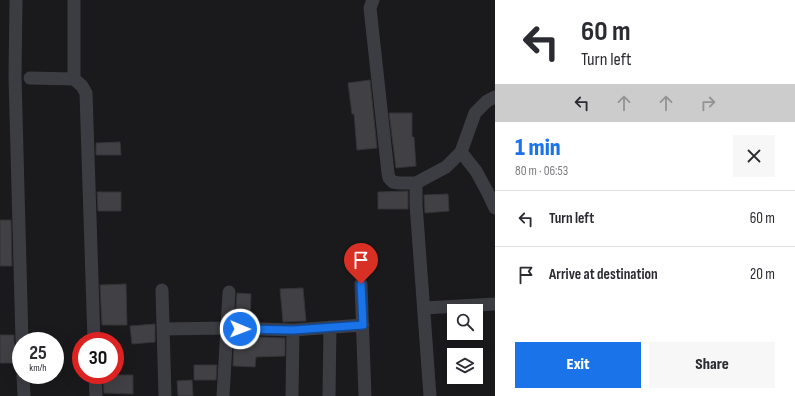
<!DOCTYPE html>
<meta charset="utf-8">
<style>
:root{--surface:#fff;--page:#f7f7f7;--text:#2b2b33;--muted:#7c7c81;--line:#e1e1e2;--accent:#1a73e8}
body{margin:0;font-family:"Sofia Sans Condensed",sans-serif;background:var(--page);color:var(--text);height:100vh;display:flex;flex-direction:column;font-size:15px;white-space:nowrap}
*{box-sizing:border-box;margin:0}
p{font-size:13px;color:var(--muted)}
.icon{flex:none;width:22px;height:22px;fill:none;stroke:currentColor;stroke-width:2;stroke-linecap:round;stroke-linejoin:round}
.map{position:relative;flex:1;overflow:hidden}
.side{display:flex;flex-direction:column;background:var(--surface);width:300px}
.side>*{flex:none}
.banner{background:#fff;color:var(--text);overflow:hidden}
.controls{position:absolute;left:447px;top:304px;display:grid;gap:8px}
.controls a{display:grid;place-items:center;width:36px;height:36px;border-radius:0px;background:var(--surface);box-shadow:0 4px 16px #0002;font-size:20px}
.speed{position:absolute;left:12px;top:332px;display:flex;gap:8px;font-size:20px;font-weight:700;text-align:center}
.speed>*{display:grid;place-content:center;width:52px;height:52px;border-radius:50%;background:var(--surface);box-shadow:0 4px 16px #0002;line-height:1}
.speed small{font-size:10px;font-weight:400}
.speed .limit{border:6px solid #d22;background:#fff;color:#111}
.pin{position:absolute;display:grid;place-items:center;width:34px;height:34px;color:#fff;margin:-41px -17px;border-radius:50% 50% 50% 0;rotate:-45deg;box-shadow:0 0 4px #0007}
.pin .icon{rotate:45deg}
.me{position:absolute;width:44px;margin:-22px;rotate:91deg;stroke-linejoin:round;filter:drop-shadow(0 0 3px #0008)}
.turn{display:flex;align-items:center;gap:14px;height:84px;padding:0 20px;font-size:18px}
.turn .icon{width:52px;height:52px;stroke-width:2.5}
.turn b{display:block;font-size:28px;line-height:34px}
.lanes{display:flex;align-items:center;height:38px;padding:0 20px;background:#0003;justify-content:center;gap:20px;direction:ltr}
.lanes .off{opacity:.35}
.round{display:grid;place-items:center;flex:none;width:42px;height:42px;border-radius:0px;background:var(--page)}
.overview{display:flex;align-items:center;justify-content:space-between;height:68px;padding:0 20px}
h1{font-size:24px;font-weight:800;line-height:30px;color:var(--accent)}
.action{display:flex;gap:8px;margin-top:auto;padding:8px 20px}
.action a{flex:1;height:46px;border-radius:0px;background:var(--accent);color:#fff;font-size:16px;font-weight:800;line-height:46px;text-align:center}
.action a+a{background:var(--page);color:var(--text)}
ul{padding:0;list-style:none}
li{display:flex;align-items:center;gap:12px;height:56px;padding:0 20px;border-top:1px solid var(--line)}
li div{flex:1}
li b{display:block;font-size:15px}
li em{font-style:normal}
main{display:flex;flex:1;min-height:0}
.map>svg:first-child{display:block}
.building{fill:#414145;stroke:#343337}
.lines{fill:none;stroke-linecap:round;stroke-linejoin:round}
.minor{stroke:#3c3c43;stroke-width:13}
.route-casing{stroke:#114b97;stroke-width:10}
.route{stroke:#1a73e8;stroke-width:7}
</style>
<main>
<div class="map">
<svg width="495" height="396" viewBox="0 0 495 396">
<rect width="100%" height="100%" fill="#1a191b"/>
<path class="building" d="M370 80 377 148 357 150 354 114H352L348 83Z
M389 113H412V137H414L416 166 396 168Z
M120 142 121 155H96V143Z
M408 191V209H378V192Z
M97 192H121V211H98Z
M448 194 449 211 425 213 424 195Z
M0 220H11L12 266H0Z
M126 284 127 325H102L100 285Z
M303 288 306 321 283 322 280 289Z
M237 293 251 294 250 321 235 320Z
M155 324V342L132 344 130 326Z
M0 335H14V342L16 346 15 363H0Z
M234 336 285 338V356L256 357 255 367 233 366Z
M194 365H217L216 380H194Z
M103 375H133V394L104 393Z
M192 380 193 396H178L177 381Z"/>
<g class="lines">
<path class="minor" d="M16 0 15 76 22 341
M373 0 370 8 388 173 389 178 393 182 399 183H416L446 167 461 152 475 113 487 101 495 97
M30 78 74 79 82 86 86 93 94 341
M74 79V0
M461 152 476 171 488 193 495 208
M416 183V204L430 396
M361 284 365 396
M162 290 165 396
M424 308 495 304
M164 329 227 328 293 330 363 325
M23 375 24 396
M95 375 96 396
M223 396 229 292
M292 396 293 330
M329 396 330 327"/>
</g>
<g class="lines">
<g class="route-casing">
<path id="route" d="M240 329 293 330 363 325 361 284"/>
</g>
<use href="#route" class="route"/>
</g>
</svg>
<div class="controls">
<a><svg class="icon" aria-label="search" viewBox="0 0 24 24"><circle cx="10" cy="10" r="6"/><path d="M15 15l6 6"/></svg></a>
<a><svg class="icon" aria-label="layers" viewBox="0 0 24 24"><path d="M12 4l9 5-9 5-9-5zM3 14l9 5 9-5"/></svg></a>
</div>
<div class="speed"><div>25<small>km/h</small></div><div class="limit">30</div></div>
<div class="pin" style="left:361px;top:284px;background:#d93025"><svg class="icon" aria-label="arrive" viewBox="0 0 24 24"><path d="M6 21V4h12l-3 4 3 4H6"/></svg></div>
<svg class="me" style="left:240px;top:329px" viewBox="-20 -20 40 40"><circle r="17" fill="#1a73e8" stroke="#fff" stroke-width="3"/><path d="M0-11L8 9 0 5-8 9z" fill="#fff"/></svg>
</div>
<section class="side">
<div class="banner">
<div class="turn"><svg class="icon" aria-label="left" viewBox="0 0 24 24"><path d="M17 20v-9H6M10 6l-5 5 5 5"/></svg><div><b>60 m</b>Turn left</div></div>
<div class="lanes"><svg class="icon" aria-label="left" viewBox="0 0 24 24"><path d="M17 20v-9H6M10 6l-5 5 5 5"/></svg><svg class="icon off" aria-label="ahead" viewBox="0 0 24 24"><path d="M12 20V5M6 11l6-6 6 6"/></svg><svg class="icon off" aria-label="ahead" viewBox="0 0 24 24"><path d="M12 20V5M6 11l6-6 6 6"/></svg><svg class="icon off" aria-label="right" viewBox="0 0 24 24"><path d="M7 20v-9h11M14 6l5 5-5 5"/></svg></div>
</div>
<div class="overview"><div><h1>1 min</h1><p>80 m · 06:53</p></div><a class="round"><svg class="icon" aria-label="close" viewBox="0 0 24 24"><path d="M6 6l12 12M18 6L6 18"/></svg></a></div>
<ul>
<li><svg class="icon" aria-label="left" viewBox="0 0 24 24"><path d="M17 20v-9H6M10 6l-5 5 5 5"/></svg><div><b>Turn left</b></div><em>60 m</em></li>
<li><svg class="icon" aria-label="arrive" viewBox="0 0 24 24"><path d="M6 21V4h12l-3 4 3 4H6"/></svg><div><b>Arrive at destination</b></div><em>20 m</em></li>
</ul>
<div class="action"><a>Exit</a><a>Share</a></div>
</section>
</main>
